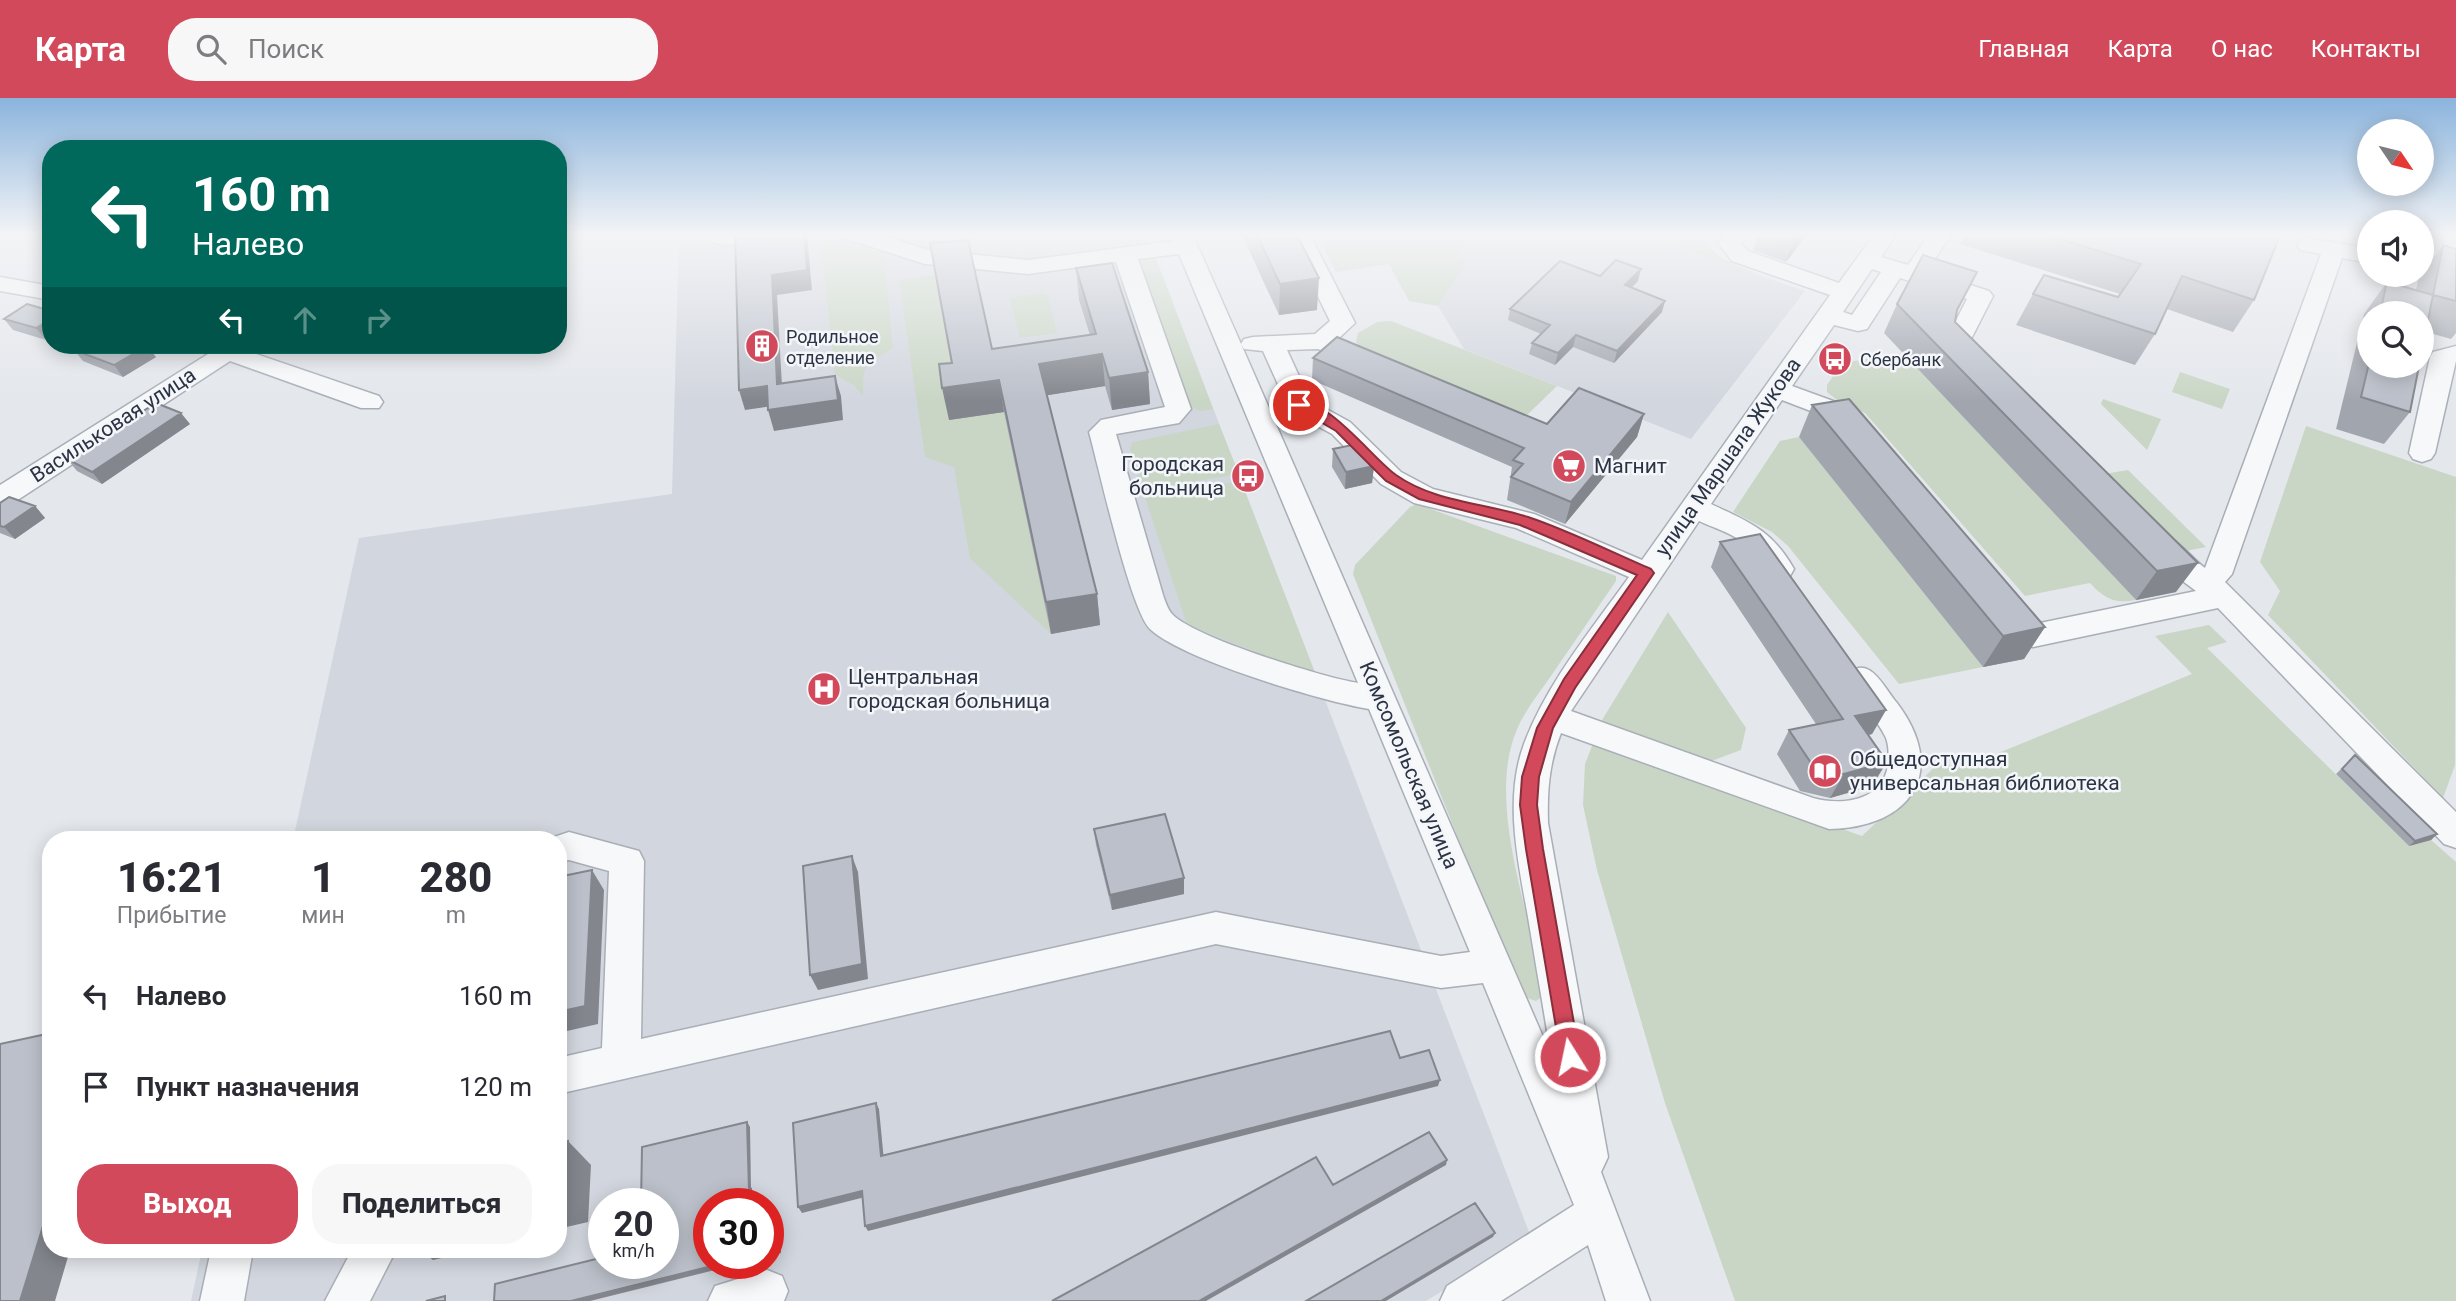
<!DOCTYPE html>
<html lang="ru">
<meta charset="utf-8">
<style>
:root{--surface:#fff;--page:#f7f7f7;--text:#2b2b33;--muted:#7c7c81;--accent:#d1495b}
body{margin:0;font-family:Roboto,sans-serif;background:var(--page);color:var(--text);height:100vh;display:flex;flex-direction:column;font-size:26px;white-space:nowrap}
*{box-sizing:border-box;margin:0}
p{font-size:23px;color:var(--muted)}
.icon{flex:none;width:38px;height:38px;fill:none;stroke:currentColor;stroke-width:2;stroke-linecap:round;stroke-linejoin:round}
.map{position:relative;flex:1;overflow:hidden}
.panel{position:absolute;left:42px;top:733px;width:525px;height:427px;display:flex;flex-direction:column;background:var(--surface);border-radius:28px;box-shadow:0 4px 18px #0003}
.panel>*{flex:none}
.top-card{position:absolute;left:42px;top:42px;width:525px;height:214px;border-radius:28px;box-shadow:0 4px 18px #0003;background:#00695c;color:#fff;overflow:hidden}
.needle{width:46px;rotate:125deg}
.buttons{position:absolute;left:2357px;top:21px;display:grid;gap:14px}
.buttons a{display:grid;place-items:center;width:77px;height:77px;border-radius:50%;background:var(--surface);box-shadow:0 4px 18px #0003;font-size:35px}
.speed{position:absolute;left:588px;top:1090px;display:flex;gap:14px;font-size:35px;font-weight:700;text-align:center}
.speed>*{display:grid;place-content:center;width:91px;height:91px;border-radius:50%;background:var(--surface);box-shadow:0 4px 18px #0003;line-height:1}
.speed small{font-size:18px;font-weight:400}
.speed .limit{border:10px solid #d22;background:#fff;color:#111}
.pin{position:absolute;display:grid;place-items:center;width:60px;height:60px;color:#fff;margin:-30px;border:4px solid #fff;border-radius:50%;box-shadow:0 2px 7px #0007}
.me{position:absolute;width:77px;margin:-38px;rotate:350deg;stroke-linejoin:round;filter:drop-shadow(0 0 5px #0008)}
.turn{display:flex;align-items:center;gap:24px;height:147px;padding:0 35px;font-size:32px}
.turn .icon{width:91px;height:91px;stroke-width:2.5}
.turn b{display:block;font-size:49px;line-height:60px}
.lanes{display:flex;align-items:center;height:66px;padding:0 35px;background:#0003;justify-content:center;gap:35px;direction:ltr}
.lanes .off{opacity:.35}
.eta{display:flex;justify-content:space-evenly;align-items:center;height:119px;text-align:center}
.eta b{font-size:42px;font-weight:800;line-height:49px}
.primary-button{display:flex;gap:14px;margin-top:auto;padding:14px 35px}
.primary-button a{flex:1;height:80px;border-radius:28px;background:var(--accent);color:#fff;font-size:28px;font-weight:800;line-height:80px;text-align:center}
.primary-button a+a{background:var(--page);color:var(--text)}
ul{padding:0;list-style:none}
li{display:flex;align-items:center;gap:21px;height:91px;padding:0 35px}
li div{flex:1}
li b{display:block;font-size:26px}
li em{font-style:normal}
header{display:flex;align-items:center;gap:42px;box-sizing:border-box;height:98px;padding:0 35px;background:var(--accent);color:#fff}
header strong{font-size:33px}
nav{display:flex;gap:38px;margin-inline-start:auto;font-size:24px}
.search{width:490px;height:63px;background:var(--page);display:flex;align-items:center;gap:18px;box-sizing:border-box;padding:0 24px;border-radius:28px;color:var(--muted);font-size:26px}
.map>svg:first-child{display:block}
.built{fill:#d2d6de;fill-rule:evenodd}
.green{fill:#c9d6c5}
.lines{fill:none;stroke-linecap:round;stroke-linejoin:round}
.minor-casing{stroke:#a9aeb7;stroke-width:3}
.minor{fill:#f7f8fa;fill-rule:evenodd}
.wall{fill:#a1a5ae}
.shaded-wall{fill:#83868d}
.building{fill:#bbc0ca;stroke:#83868d;stroke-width:2}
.route{fill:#d1495b;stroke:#882f3b;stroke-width:2}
.labels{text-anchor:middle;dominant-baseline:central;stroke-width:5;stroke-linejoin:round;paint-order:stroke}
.far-poi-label{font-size:18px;fill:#2b3445;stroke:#f4f6f9;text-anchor:start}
.street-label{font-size:21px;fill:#2b3445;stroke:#f4f6f9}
.poi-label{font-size:21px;fill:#2b3445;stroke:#f4f6f9;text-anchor:start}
</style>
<header>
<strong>Карта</strong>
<div class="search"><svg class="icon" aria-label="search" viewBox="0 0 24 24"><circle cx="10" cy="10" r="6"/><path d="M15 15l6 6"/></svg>Поиск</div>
<nav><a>Главная</a><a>Карта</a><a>О нас</a><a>Контакты</a></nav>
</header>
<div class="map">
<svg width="2456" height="1203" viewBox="0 0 2456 1203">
<rect width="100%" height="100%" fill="#e4e7ec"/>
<path class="built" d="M679 135H1146L1531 1139 1426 1203H191L202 1152H558V742H293L359 440 672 396ZM604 1106H663V1166H604ZM709 1106H768V1166H709Z
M1483 135H1635L1805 193 1691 341 1464 251 1438 208 1468 164 1457 159Z"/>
<path class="green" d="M840 135 883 151 893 250C865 268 863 262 863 298L855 288 835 276 821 147 823 142Z
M1316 135H1483L1457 159 1468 164 1438 208 1409 203 1389 166 1336 174Z
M1635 135 1711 136 1708 141C1712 162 1744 170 1762 178Z
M1155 158 1213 311 1200 313 1188 307 1138 169 1144 161Z
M936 177 1003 310 1051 536 970 460 954 369 925 359 899 182Z
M1039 195 1048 198 1057 235 1020 240 1010 201Z
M1391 223 1557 288 1525 319 1360 252 1356 244 1358 235 1377 224Z
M1903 255 2136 502C2114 506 2105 501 2090 485L2025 498 1865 315 1842 306 1827 294V287L1842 265Z
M2180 274 2230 291 2222 311 2172 294Z
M2103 301 2161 321 2147 352 2101 306Z
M1219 326 1239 376 1143 392 1130 351 1133 344Z
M2306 328 2456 379 2455 667 2443 700 2268 517 2280 493 2260 464Z
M1799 339 1983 569 1899 586 1788 448 1772 434 1733 414 1780 343Z
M2128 372 2206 449 2176 455 2098 377Z
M1241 383 1316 577 1187 527 1145 399Z
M1417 406 1616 478V483C1595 514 1574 544 1553 575 1540 594 1524 613 1516 634 1487 704 1529 817 1545 890L1543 898 1536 903 1527 900 1518 891 1353 476 1355 467 1410 409Z
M1668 514 1746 630 1741 652 1706 665 1599 627Z
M2209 527 2227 544 2207 550 2409 748 2431 742 2456 764V1203H1735L1665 1005 1597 772 1583 707 1585 666 1594 643 1862 738 1938 666 1964 669 2192 576 2155 538Z"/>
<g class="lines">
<g class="minor-casing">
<path id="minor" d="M717 135H776C769 145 715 152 708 141Z
M841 135H874L928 152 1028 162 1173 143 1170 135H1192L1241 246 1244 241 1253 239 1315 236 1330 223 1287 135H1309L1355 225 1338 241 1377 258 1380 263 1377 268H1359L1318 251 1287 252 1310 302 1350 324 1401 374 1433 391 1534 416 1642 462 1830 197 1732 163 1718 145 1726 135H1749L1741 146 1748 153 1839 185 1875 135H1897L1881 159 1908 167 1930 135H1952L1927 173 1989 193 1993 198 1971 241 1993 265 1990 270H1972L1946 242 1967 201 1900 180 1867 231 1858 233 1834 227 1792 288 1855 311 1865 325 1861 331H1843L1837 323 1782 302 1711 406C1749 424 1772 432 1794 471L1790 478C1762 486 1759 456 1740 442 1728 434 1712 429 1699 423L1571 613 1813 700C1843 708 1883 703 1888 667 1889 658 1889 648 1886 640 1876 618 1856 602 1844 581L1849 573C1856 570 1862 568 1869 572 1880 578 1889 596 1897 605 1949 674 1911 730 1829 731L1561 635C1549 665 1547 694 1548 725L1608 1059 1601 1074 1650 1203H1606L1588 1147 1501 1203H1440L1447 1188 1574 1107 1483 885 1441 890 1216 846 558 996V960L602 950 609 773 569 762 558 764V742H545L569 734 639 753 644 763 641 941 1216 814 1441 858 1470 854 1369 611C1324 604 1181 561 1150 531 1130 511 1099 370 1089 334L1101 322 1165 309 1116 164 1028 176 925 166 844 140ZM1179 156 1358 585C1324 580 1193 539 1172 516 1168 512 1165 503 1163 497L1116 336 1179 325 1191 311 1138 161ZM1872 171 1881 174 1852 217 1843 214ZM1241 246 1244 251 1263 253 1290 313 1332 336 1381 386 1414 405 1516 430 1629 479C1591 532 1547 585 1524 646 1503 703 1519 767 1529 825 1536 869 1544 913 1551 957Z
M2308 140 2370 151V165L2342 160 2232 476 2225 484 2456 714V750L2444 746 2218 510 2033 549 2022 546 1995 511 1999 503C2020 497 2027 511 2040 525L2196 493 2172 475 2147 446 2151 439C2174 432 2187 457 2205 470L2321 156 2300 152 2297 147 2300 142Z
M2422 160 2456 170V184L2422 174Z
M0 179 51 188V202L0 193Z
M195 247H230L379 298 383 304 379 310H361L230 263 10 407 0 409V387L208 256 198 252Z
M2456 248V263L2435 355 2431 361 2422 364 2413 361 2409 355 2430 259 2433 254Z
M211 1152H253L244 1203H200Z
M352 1152H396L370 1203H325Z
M767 1172 782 1178 788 1193 784 1203H708L715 1188Z"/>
</g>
<use href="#minor" class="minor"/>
</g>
<path class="wall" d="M1241 135H1296L1317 212 1279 217Z
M1759 135H1808L1786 164 1753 152Z
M1965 135H2281L2254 202 2233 234 2167 211 2155 236 2135 267 2016 227 2033 196 2118 199 2120 196 1960 146Z
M2443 147 2456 151V235L2451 241 2426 234 2422 215H2370V268L2410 314 2384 346 2336 331 2364 216 2387 184 2416 192 2419 179 2420 177H2422V175Z
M1076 170 1148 274 1150 306 1112 312 1105 288 1047 297 1097 496 1100 527 1051 536 1004 314 949 322 952 265 992 251 1090 237 1079 202Z
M1600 178 1638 183 1631 190 1662 214 1614 265 1573 249 1555 267 1529 256 1532 245 1541 236 1508 222 1510 211Z
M1897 206 1957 215 1955 224 2176 494 2136 502 1884 235Z
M51 213V239L46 242 13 232 4 221Z
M74 252 156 259 123 279 83 263Z
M1313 260 1547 326 1644 316 1637 339 1565 426 1507 402 1512 369 1312 282Z
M1812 307 2045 529 2024 561 1983 569 1799 339Z
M127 323 190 326 102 386 77 373 67 361 128 325Z
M1333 351 1374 368 1372 385 1345 391 1332 369Z
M0 405 35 408 45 420 15 441 0 435Z
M1720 444 1886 612 1872 636 1869 637 1872 688 1830 700 1800 693 1777 656 1789 632 1816 626 1711 469Z
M2355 657 2437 736 2431 742 2409 748 2336 676Z
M1094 731 1184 780V796L1112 812 1096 747Z"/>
<path class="shaded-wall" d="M804 135H807V137L812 192 777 197 783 307 777 286 772 177Z
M1796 135H1808L1786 164Z
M1641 171 1638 183 1622 199 1625 187Z
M1319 180 1317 212 1279 217 1280 186Z
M1665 203 1662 214 1614 265 1617 253Z
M51 221V239L46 242 36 230Z
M1576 237 1573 249 1555 267 1558 255Z
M147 248 156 259 123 279 114 267Z
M1102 256 1105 288 1043 298 1039 266Z
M1148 274 1150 306 1112 312 1109 280Z
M835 278 841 298 843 322 774 333 768 312Z
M999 282 1004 314 949 322 942 290Z
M767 288 773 308 745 312 739 292Z
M181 315 190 326 102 386 92 374Z
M1644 316 1637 339 1565 426 1571 404Z
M1374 368 1372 385 1345 391 1346 374Z
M35 408 45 420 15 441 4 429Z
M2198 465 2176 494 2136 502 2157 473Z
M1097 496 1100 527 1051 536 1046 504Z
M2045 529 2024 561 1983 569 2003 538Z
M1886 612 1872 636 1837 644 1850 619Z
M1887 664 1872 688 1830 700 1844 676Z
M2437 736 2431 742 2409 748 2415 743Z
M852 758 858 774 868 881 818 892 810 877Z
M592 772 604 792 598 926 558 935V914Z
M1184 780V796L1112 812 1110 797Z
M1440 982 1438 988 868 1133 865 1128Z
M876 1005 879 1011 884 1063 881 1058Z
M747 1024 750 1029 751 1091 754 1095 755 1106H752L749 1092Z
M568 1043 591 1067 588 1124 558 1131V1103Z
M1447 1062 1446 1067 1206 1203H1199Z
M862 1093 865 1099 802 1115 798 1109Z
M51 1102V1152H70L55 1203H20Z
M777 1116 780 1120 781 1155 768 1158V1153Z
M1495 1135 1493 1139 1386 1203H1381Z
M420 1152H475L433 1162Z
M720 1166H739L590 1203H571Z"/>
<path class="building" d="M735 135H804L807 172 772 177 777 286 835 278 838 302 768 312 767 288 739 292Z
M1256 135H1296L1319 180 1280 186Z
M2040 135H2281L2254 202 2182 178 2155 236 2033 196 2044 177 2118 199 2141 166Z
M968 142 992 251 1096 236 1076 170 1112 165 1148 274 1109 280 1102 256 1039 266 1097 496 1046 504 999 282 942 290 939 266 952 265 930 145Z
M2443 147 2456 151V203L2433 197Z
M1923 157 1977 174 1957 212 1955 224 2198 465 2157 473 1897 206Z
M1616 162 1641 171 1625 187 1665 203 1617 253 1576 237 1558 255 1532 245 1550 227 1510 211 1560 163 1600 178Z
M2387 184 2433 197 2422 253V215H2380Z
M27 206 51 213V221L36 230 4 221Z
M1337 239 1547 326 1579 290 1644 316 1571 404 1511 379 1523 366 1513 362 1524 350 1313 260Z
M82 247H145L147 248 114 267 74 252Z
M2370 261V268H2419L2410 314 2361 299Z
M1849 301 2045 529 2003 538 1812 307Z
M156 305 181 315 92 374 67 361 129 324 127 323Z
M1357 346 1374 368 1346 374 1333 351Z
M9 399 35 408 4 429 0 428V405Z
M1760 436 1886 612 1855 618 1887 664 1844 676 1813 668 1789 632 1843 621 1720 444Z
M2355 657 2437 736 2415 743 2342 671Z
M1165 716 1184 780 1110 797 1094 731Z
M852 758 862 866 810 877 803 768Z
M592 772 585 908 558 914V779Z
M1390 933 1400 960 1429 952 1440 982 865 1128 862 1093 798 1109 793 1025 876 1005 881 1058Z
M51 935V1102L20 1203H0V946Z
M747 1024 749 1092 751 1091 752 1106H709V1166H720L571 1203H494L495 1186 604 1159V1166H663V1106H641L642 1049Z
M1429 1034 1447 1062 1199 1203H1052L1316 1059 1333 1087Z
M568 1043 565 1101 558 1103V1045Z
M1475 1105 1495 1135 1381 1203H1306Z
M777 1116 778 1151 768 1153V1118Z
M445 1198V1203H426Z"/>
<linearGradient id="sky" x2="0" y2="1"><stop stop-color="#8bb4dd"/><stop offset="0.45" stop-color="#f3f4f6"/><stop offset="1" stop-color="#f3f4f6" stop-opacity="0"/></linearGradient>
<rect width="2456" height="303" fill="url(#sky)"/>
<path class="route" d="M1295 304C1326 297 1373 361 1396 377 1434 404 1485 405 1528 419 1570 433 1611 454 1651 471L1654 475 1575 590 1553 630 1539 679 1537 707 1543 751 1580 959 1577 966 1570 968 1564 966 1561 959 1526 751 1520 707 1522 679 1537 630 1564 581 1637 477 1520 427 1419 401 1386 383 1336 333 1295 309Z"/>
<defs>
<g id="building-disc" transform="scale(1.75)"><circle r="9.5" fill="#d1495b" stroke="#f4f6f9"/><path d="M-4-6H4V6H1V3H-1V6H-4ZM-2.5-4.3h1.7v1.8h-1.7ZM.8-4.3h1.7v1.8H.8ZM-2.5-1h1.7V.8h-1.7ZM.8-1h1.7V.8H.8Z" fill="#fff"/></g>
<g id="bus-disc" transform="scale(1.75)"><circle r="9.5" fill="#d1495b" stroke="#f4f6f9"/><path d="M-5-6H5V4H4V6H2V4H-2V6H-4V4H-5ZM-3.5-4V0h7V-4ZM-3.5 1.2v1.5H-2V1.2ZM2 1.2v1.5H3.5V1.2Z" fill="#fff"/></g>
<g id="supermarket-disc" transform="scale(1.75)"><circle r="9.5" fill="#d1495b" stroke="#f4f6f9"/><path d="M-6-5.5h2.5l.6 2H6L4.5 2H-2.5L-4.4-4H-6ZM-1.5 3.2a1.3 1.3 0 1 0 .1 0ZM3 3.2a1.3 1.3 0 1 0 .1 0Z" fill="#fff"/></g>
<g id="hospital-disc" transform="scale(1.75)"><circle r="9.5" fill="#d1495b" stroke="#f4f6f9"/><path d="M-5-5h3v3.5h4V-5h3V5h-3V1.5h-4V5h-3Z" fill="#fff"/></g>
<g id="library-disc" transform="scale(1.75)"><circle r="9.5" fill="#d1495b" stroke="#f4f6f9"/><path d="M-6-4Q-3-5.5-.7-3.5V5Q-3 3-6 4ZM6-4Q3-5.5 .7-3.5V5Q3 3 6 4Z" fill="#fff"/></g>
</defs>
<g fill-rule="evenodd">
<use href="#building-disc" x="762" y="248"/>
<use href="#bus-disc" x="1835" y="261"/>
<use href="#supermarket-disc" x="1569" y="368"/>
<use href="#bus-disc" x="1248" y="378"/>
<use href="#hospital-disc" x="824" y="591"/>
<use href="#library-disc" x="1825" y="673"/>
</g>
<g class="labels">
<g class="far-poi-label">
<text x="786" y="238">Родильное<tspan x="786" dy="21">отделение</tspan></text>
<text x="1860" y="261">Сбербанк</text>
</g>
<g class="street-label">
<text transform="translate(113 327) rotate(-33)">Васильковая улица</text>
<text transform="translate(1728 359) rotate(-55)">улица Маршала Жукова</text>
<text transform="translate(1409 667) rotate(67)">Комсомольская улица</text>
</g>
<g class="poi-label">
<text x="1224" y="366" text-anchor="end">Городская<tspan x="1224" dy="24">больница</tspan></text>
<text x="1594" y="368">Магнит</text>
<text x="848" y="579">Центральная<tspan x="848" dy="24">городская больница</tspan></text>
<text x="1850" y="661">Общедоступная<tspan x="1850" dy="24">универсальная библиотека</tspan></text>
</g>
</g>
</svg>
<div class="buttons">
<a><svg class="needle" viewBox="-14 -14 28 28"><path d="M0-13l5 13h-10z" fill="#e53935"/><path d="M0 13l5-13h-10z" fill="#7c7c81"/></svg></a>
<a><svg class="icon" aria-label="sound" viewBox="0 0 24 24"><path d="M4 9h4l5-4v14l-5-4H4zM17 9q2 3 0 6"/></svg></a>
<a><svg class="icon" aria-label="search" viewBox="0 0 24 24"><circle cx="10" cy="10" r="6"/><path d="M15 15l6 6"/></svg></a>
</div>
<div class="speed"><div>20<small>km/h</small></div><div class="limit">30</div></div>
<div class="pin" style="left:1299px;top:307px;background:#d93025"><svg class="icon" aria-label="arrive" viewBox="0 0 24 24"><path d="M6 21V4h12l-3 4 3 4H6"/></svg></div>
<svg class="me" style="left:1570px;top:959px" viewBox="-20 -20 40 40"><circle r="17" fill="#d1495b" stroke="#fff" stroke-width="3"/><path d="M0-11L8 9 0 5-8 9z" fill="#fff"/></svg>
<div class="top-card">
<div class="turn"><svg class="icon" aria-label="left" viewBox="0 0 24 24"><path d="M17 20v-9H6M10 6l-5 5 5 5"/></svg><div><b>160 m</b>Налево</div></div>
<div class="lanes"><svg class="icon" aria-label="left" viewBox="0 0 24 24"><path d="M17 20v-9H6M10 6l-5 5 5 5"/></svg><svg class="icon off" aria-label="ahead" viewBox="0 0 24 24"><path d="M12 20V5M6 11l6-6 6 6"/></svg><svg class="icon off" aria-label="right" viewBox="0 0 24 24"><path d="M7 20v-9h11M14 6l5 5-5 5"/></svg></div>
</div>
<section class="panel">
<div class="eta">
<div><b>16:21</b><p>Прибытие</p></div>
<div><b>1</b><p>мин</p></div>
<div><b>280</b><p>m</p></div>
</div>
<ul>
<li><svg class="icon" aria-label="left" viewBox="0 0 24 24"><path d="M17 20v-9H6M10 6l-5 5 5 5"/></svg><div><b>Налево</b></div><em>160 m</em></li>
<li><svg class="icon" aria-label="arrive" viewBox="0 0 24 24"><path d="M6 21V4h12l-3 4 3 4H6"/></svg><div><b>Пункт назначения</b></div><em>120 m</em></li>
</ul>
<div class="primary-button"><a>Выход</a><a>Поделиться</a></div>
</section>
</div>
